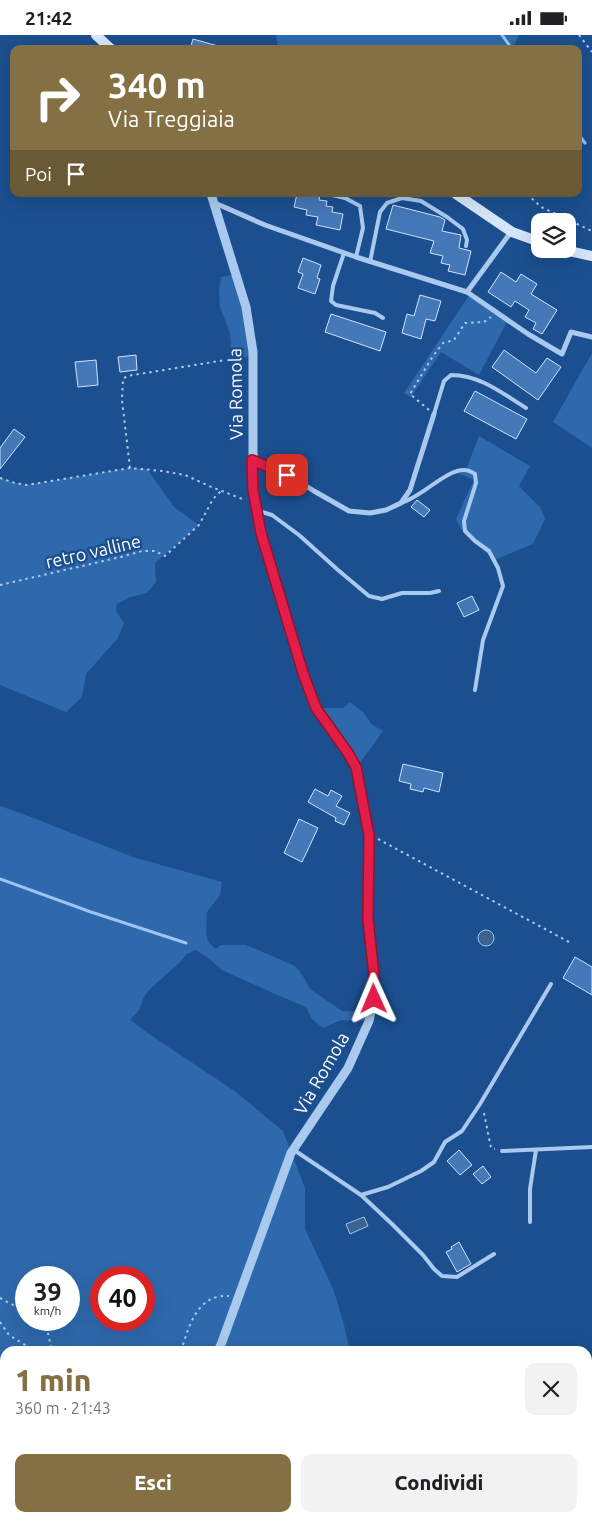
<!DOCTYPE html>
<html lang="it">
<meta charset="utf-8">
<style>
:root{--surface:#fff;--page:#f2f2f2;--text:#202124;--muted:#757577;--accent:#847042}
body{margin:0;font-family:Ubuntu,sans-serif;background:var(--page);color:var(--text);height:100vh;display:flex;flex-direction:column;font-size:19px;white-space:nowrap}
*{box-sizing:border-box;margin:0}
p{font-size:16px;color:var(--muted)}
.icon{flex:none;width:28px;height:28px;fill:none;stroke:currentColor;stroke-width:2;stroke-linecap:round;stroke-linejoin:round}
.map{position:relative;flex:1;overflow:hidden}
.details{position:absolute;left:0px;top:1311px;width:592px;height:176px;display:flex;flex-direction:column;background:var(--surface);border-radius:15px 15px 0 0;box-shadow:0 5px 20px #0002}
.details>*{flex:none}
.hud{position:absolute;left:10px;top:10px;width:572px;height:152px;border-radius:10px;box-shadow:0 5px 20px #0002;background:#847042;color:#fff;overflow:hidden}
.fabs{position:absolute;left:531px;top:178px;display:grid;gap:10px}
.fabs a{display:grid;place-items:center;width:45px;height:45px;border-radius:10px;background:var(--surface);box-shadow:0 5px 20px #0002;font-size:25px}
.speed{position:absolute;left:15px;top:1231px;display:flex;gap:10px;font-size:25px;font-weight:700;text-align:center}
.speed>*{display:grid;place-content:center;width:65px;height:65px;border-radius:50%;background:var(--surface);box-shadow:0 5px 20px #0002;line-height:1}
.speed small{font-size:12px;font-weight:400}
.speed .limit{border:8px solid #d22;background:#fff;color:#111}
.pin{position:absolute;display:grid;place-items:center;width:42px;height:42px;color:#fff;margin:-21px;border-radius:10px;box-shadow:0 2px 8px #0006}
.me{position:absolute;width:55px;margin:-28px;rotate:359deg;stroke-linejoin:round;filter:drop-shadow(0 0 4px #0008)}
.turn{display:flex;align-items:center;gap:18px;height:105px;padding:0 15px;font-size:22px}
.turn .icon{width:65px;height:65px;stroke-width:2.5}
.turn b{display:block;font-size:35px;line-height:42px}
.then{display:flex;align-items:center;height:48px;padding:0 15px;background:#0003;gap:10px;font-size:19px}
.round{display:grid;place-items:center;flex:none;width:52px;height:52px;border-radius:10px;background:var(--page)}
.summary{display:flex;align-items:center;justify-content:space-between;height:85px;padding:0 15px}
h1{font-size:30px;font-weight:800;line-height:38px;color:var(--accent)}
.button{display:flex;gap:10px;margin-top:auto;padding:10px 15px}
.button a{flex:1;height:58px;border-radius:10px;background:var(--accent);color:#fff;font-size:20px;font-weight:800;line-height:58px;text-align:center}
.button a+a{background:var(--page);color:var(--text)}
.status{display:flex;justify-content:space-between;align-items:center;height:35px;padding:0 25px;background:var(--surface);direction:ltr}
.status svg{height:14px;fill:currentColor}
.map>svg:first-child{display:block}
.green{fill:#2e69ad;fill-rule:evenodd}
.water{fill:#3c6290;stroke:#9cc4f0}
.lines{fill:none;stroke-linecap:round;stroke-linejoin:round}
.stream{stroke:#9cc4f0;stroke-width:3}
.building{fill:#4478b7;stroke:#cfe3fa}
.path{stroke:#a9c9ee;stroke-width:2;stroke-dasharray:2.5 4;stroke-linecap:butt}
.service{stroke:#a9c9ee;stroke-width:4}
.minor{stroke:#a9c9ee;stroke-width:5}
.tertiary{stroke:#a9c9ee;stroke-width:9}
.secondary{stroke:#d6e6fa;stroke-width:10}
.route-casing{stroke:#92132f;stroke-width:12}
.route{stroke:#e11d48;stroke-width:9}
.labels{text-anchor:middle;dominant-baseline:central;stroke-width:5;stroke-linejoin:round;paint-order:stroke}
.street-label{font-size:18px;fill:#fff;stroke:#1b4f8f}
</style>
<div class="status"><b>21:42</b><svg viewBox="0 0 49 12"><path d="M0 12V9h3v3zM5 12V6h3v6zM10 12V3h3v9zM15 12V0h3v12zM26 1h20v11H26zM47 4h2v5h-2z"/></svg></div>
<div class="map">
<svg width="592" height="1487" viewBox="0 0 592 1487">
<rect width="100%" height="100%" fill="#1b4f8f"/>
<path class="green" d="M276 0H519L512 14H286L278 11Z
M236 239 253 321 232 324 230 298 220 272 219 256 221 242Z
M470 259 508 285 479 340 441 317 411 362 404 358Z
M592 318V413L553 387Z
M479 401 530 431 519 451 540 472 545 484 533 509 494 525 461 494 456 484 474 445 454 436 466 435Z
M130 433 147 434 175 473 199 490 155 528 156 547 147 558 130 562 117 569 116 576 124 588 118 603 86 639 82 662 66 677 0 650V443L15 448 27 450Z
M350 667 364 678 371 689 383 696 357 732 316 673H343Z
M0 771 18 777 133 822 222 847 220 860 207 877 206 898 208 906 215 914 221 910H245L256 914 295 931 303 941 310 954 342 976H371L369 986 341 985 323 993 312 984 306 972 275 959 222 935 209 924 196 915 187 919 179 928 149 955 144 962 139 975 130 985 155 1003 236 1057 283 1096 305 1153V1194L334 1256 344 1290 350 1316H5V1482L190 1483 186 1487H0ZM26 1242H69V1285H26ZM101 1242H144V1285H101Z
M592 1423V1487H475L472 1483 588 1482V1426Z"/>
<path class="water" d="M478 903a8 8 0 1 1 16 0a8 8 0 1 1-16 0Z
M364 1182 368 1191 350 1199 346 1189Z"/>
<g class="lines">
<path class="stream" d="M502 0 512 14
M579 100 585 108
M0 844 91 877 186 908"/>
</g>
<path class="building" d="M193 4 218 11V14H190Z
M297 159H320L319 165 327 166 326 171 333 172 332 177 343 179 340 195 316 190 318 182 306 180 307 175 294 172Z
M393 170 440 182 445 185 442 196 461 200 459 213 471 216 465 240 448 236 450 230 441 228 443 221 430 218 434 206 386 194Z
M303 223 321 230 317 243 320 244 315 259 298 253 303 239 298 237Z
M501 237 516 247 521 239 537 249 531 259 557 275 542 299 533 294 536 288 525 282 529 275 515 266 511 272 488 257Z
M420 260 441 266 435 286 426 284 421 304 402 298 407 279 414 281Z
M331 279 386 297 380 316 325 297Z
M504 315 536 338 547 323 561 332 538 365 492 332Z
M136 320 137 335 120 337 118 322Z
M96 325 98 350 78 352 75 327Z
M475 356 527 384 516 404 464 376Z
M14 394 25 402 0 434V413Z
M417 465 430 475 424 482 411 472Z
M472 561 479 575 464 582 457 568Z
M403 729 443 738 439 757 424 753 423 757 410 754 411 749 399 746Z
M315 754 328 761 331 755 342 761 336 771 350 778 344 790 335 786 336 783 308 767Z
M299 784 318 793 302 827 284 818Z
M575 922 592 932V960L563 943Z
M459 1115 472 1130 460 1140 447 1126Z
M483 1131 491 1142 482 1149 473 1139Z
M459 1207 471 1229 457 1237 446 1217 452 1214 451 1212Z"/>
<g class="lines">
<path class="path" d="M579 0 592 17
M527 159 541 172 592 196
M429 375 410 359 433 321 443 308 454 305 465 288 484 287 491 282
M130 433 122 365 123 344 127 341 244 322
M0 443 15 448 27 450 130 433 162 436 185 440 209 451 245 465
M0 550 121 522 142 516H155L165 521 199 490 213 464 221 456
M378 804 569 907
M484 1078 491 1113 495 1114
M0 1263 26 1277
M45 1285 52 1316
M0 1287 9 1300 35 1316
M181 1316C189 1291 197 1259 229 1261
M13 1487 21 1482
M47 1487 50 1482
M248 1487 257 1482"/>
<path class="service" d="M332 160 345 163 360 171 363 193 356 222
M344 218 333 251 331 266 336 270 375 278 383 283
M370 227 380 177 387 168 402 163 421 166 447 182 463 194 467 205 466 211
M434 379 444 346 451 340C480 340 502 358 526 373
M401 468C422 462 445 435 464 435 468 435 472 437 475 439L476 448 464 486 465 496 475 506 489 516 498 533 503 551 483 605 475 655
M259 476 272 480 299 500 338 535 369 561 382 564 402 558H430L439 556
M294 1115 361 1160 388 1152 421 1136 434 1127 445 1107 462 1096 480 1069 551 949
M502 1116 592 1112
M361 1160 392 1189 423 1220 434 1234 442 1241 457 1242 494 1219
M530 1187V1154L536 1115"/>
<path class="minor" d="M215 168 265 190 356 222 467 257 528 299 562 319 571 297 592 302
M467 257 511 197
M252 425 287 439 314 456 349 476 370 478 386 475 401 468 410 455 434 379"/>
<path class="tertiary" d="M211 159 246 272 253 317V455L261 498 303 638 316 673 348 718 357 732 369 800 368 884 374 941V964L369 986 348 1033 291 1118 222 1307 218 1316
M83 1487 90 1482"/>
<path class="secondary" d="M96 0 111 14
M456 159 512 197 540 207
M560 214 592 221"/>
</g>
<g class="lines">
<g class="route-casing">
<path id="route" d="M287 440 252 425 253 455 261 498 303 638 316 673 348 718 356 732 369 800 368 884 374 941V964"/>
</g>
<use href="#route" class="route"/>
</g>
<g class="labels">
<g class="street-label">
<text transform="translate(235 359) rotate(-91)">Via Romola</text>
<text transform="translate(93 516) rotate(-13)">retro valline</text>
<text transform="translate(321 1038) rotate(-60)">Via Romola</text>
</g>
</g>
</svg>
<div class="fabs">
<a><svg class="icon" aria-label="layers" viewBox="0 0 24 24"><path d="M12 4l9 5-9 5-9-5zM3 14l9 5 9-5"/></svg></a>
</div>
<div class="speed"><div>39<small>km/h</small></div><div class="limit">40</div></div>
<div class="pin" style="left:287px;top:440px;background:#d93025"><svg class="icon" aria-label="arrive" viewBox="0 0 24 24"><path d="M6 21V4h12l-3 4 3 4H6"/></svg></div>
<svg class="me" style="left:374px;top:964px" viewBox="-20 -20 40 40"><path d="M0-17L14 15 0 8-14 15z" fill="#e11d48" stroke="#fff" stroke-width="4"/></svg>
<div class="hud">
<div class="turn"><svg class="icon" aria-label="right" viewBox="0 0 24 24"><path d="M7 20v-9h11M14 6l5 5-5 5"/></svg><div><b>340 m</b>Via Treggiaia</div></div>
<div class="then">Poi<svg class="icon" aria-label="arrive" viewBox="0 0 24 24"><path d="M6 21V4h12l-3 4 3 4H6"/></svg></div>
</div>
<section class="details">
<div class="summary"><div><h1>1 min</h1><p>360 m · 21:43</p></div><a class="round"><svg class="icon" aria-label="close" viewBox="0 0 24 24"><path d="M6 6l12 12M18 6L6 18"/></svg></a></div>
<div class="button"><a>Esci</a><a>Condividi</a></div>
</section>
</div>
